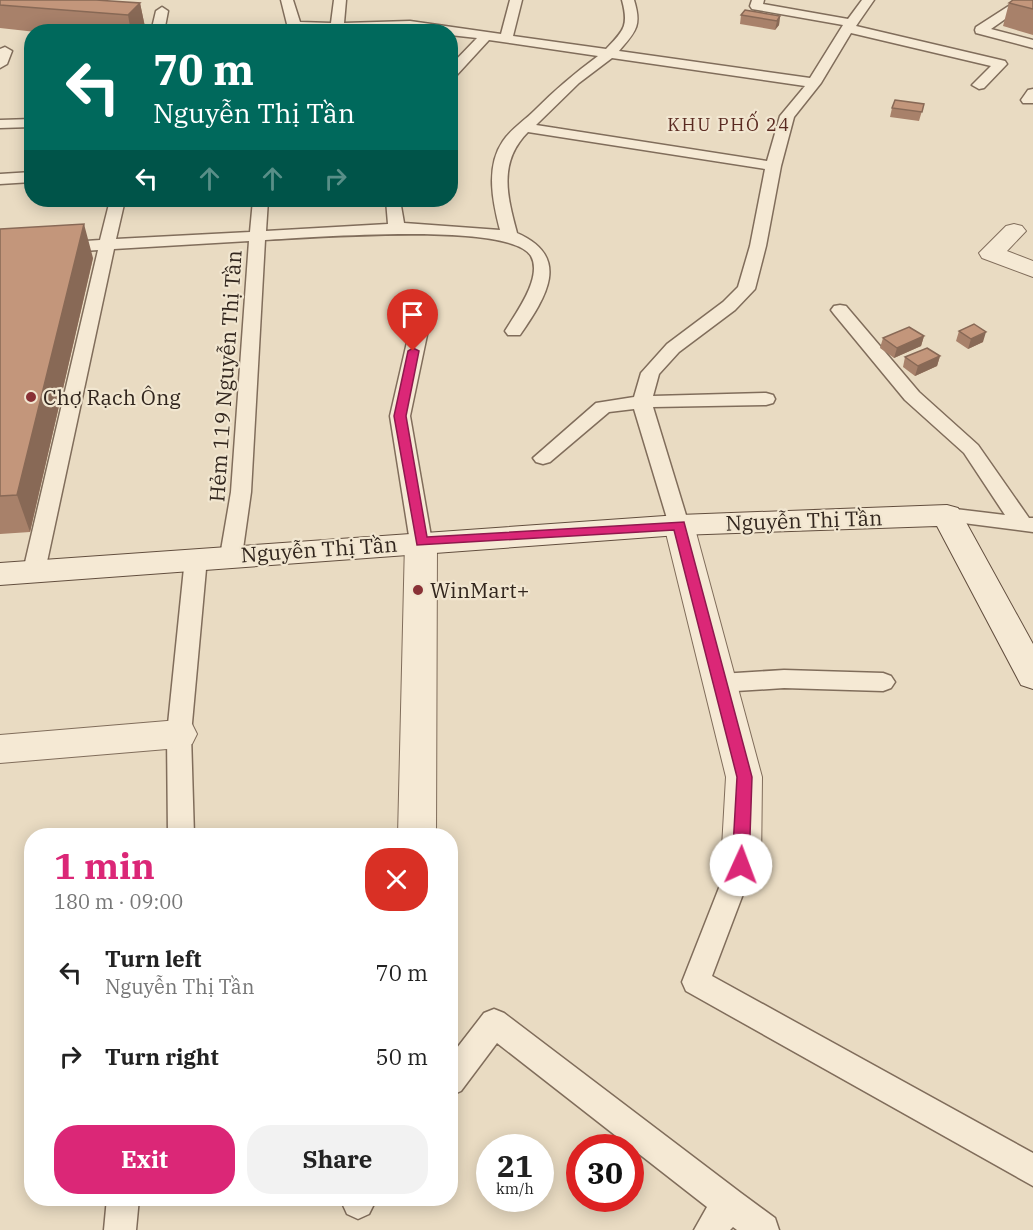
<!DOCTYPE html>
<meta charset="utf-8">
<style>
:root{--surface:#fff;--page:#f2f2f2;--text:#222;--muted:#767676;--accent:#db2777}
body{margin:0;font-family:"IBM Plex Serif",serif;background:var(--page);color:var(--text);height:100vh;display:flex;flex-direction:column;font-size:22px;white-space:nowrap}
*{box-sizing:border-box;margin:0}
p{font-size:20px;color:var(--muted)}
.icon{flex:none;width:33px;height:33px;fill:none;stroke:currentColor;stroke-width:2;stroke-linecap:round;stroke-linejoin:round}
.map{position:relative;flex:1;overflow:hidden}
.details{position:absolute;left:24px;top:828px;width:434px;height:378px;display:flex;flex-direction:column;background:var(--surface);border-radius:24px;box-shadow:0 3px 15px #0003}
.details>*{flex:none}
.banner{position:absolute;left:24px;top:24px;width:434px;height:183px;border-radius:24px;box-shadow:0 3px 15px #0003;background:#00695c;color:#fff;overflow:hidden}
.speed{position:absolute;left:476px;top:1134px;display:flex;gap:12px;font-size:30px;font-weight:700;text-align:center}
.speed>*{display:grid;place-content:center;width:78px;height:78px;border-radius:50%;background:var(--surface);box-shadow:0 3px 15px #0003;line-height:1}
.speed small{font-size:15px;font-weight:400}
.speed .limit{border:9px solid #d22;background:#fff;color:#111}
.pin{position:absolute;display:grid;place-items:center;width:51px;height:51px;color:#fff;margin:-62px -26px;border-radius:50% 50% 50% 0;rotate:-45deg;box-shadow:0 0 6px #0007}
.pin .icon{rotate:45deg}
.me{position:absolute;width:66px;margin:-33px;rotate:2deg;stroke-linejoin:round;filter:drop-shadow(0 0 4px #0008)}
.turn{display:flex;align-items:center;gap:21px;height:126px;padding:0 30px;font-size:27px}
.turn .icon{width:78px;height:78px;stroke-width:2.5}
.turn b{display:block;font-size:42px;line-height:51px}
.lanes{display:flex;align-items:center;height:57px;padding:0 30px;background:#0003;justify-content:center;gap:30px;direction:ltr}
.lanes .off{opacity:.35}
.round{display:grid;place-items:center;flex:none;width:63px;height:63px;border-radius:24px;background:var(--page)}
.overview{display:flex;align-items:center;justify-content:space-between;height:102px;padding:0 30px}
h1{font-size:36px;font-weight:700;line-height:45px;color:var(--accent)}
.cta{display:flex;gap:12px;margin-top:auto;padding:12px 30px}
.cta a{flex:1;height:69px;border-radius:24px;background:var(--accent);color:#fff;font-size:24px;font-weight:700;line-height:69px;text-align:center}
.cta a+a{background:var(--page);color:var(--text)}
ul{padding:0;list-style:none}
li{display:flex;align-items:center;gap:18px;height:84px;padding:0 30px}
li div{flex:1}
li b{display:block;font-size:22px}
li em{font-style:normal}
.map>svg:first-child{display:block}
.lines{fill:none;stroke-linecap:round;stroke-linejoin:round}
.service-casing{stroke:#806d5b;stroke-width:3}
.minor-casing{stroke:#806d5b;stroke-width:2}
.secondary-casing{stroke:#624e3e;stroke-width:2}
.service{fill:#f5e9d4;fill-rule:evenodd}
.minor{fill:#f5e9d4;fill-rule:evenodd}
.secondary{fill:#f5e9d4;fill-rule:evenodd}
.wall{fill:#a8816a}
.shaded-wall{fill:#886956}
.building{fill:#c3967b;stroke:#886956;stroke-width:1.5}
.route{fill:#db2777;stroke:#8e194d;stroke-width:1.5}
.poi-dot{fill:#893136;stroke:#f1e6d0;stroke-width:2}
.labels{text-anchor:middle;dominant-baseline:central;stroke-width:4.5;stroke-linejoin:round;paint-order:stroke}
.far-neighbourhood-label{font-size:18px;letter-spacing:1.5px;fill:#5a2a21;stroke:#f1e6d0}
.street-label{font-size:21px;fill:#32261e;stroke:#f1e6d0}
.poi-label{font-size:21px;fill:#32261e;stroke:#f1e6d0;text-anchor:start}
</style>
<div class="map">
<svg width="1033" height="1230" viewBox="0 0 1033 1230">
<rect width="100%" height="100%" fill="#e9dbc2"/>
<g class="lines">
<g class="service-casing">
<path id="service" d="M281 0H293L300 22 331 23 334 0H346L344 23 410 21 501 34 510 0H522L513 36 606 49C624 30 629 26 622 0H634C642 26 636 31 619 51L810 78 843 25 752 9 750 6 752 0H764L763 4 848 19 862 0H874L856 26 1005 61 1007 64 984 88 979 89 972 85 991 66 851 33 821 83 794 117 781 166 766 246 755 289 735 310 679 352 659 374 653 396 766 393 773 395 775 399 773 403 766 405 653 407 689 525 686 530 679 532 672 530 669 525 634 409 609 412 550 462 543 464 536 462 533 458 596 403 634 397 641 373 667 344 723 302 738 287 750 246 765 169 528 132C498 162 507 196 517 233 572 257 546 297 520 335H508L505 331C516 313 543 277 531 256 510 221 309 238 265 240L251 492 242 556 239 561 231 563 223 561 220 556 231 492 249 241 114 249 45 571 42 576 34 579 26 576 23 571 98 250 0 257V247L100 240 110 200H125L116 239 250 232 253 200H268L266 231 388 224 386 200H400L404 223 500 230C493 203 485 167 503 141 512 128 524 121 535 110 555 90 575 73 598 56L489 40 455 77 450 78V66L477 38 450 35V32L410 29 289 32ZM612 58 805 86 780 116 767 161 536 125 579 83Z
M1018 0H1032L991 29 1033 40V48L976 33 975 30 976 27Z
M162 7 168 11 164 32H151L156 11Z
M5 47 12 51 7 64 0 68V49Z
M1033 89V103H1023L1021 100 1028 90Z
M32 119V127L0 128V120Z
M32 172V182L0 184V174Z
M840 305 846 306 919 392 978 445 1029 518H1033V532L940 520 937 515 940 510 947 508 1005 515 964 453 905 400 834 314 831 310 834 306Z
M422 311 428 312 431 316 410 416 432 542 429 547 421 549 413 547 410 542 390 416 413 316 416 312Z
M196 551 204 553 207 558 191 734 194 836H168L167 734 185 558 188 553Z
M784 670 883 673 891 676 895 682 891 688 883 691 784 688 720 692 712 689 708 683 712 677 720 674Z
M741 854 750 857 754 865 712 976 1033 1153V1186L686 991 682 982 728 865 732 857Z
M494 1009 504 1013 741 1193 775 1218 779 1230H737L733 1227 730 1230H694L707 1207 497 1043 461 1091 450 1096V1057L484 1013Z
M107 1198H139L136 1230H104Z
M344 1198H377L369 1214 358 1219 347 1214 342 1203Z"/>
</g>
<g class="minor-casing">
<path id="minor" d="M1014 224 1022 226 1026 231 1007 251 1033 261V277L982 258 979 253 1006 226Z
M679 515 690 518 694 525 762 777 761 865 755 877 741 882 727 877 721 865 726 777 664 525 668 518Z
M421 531 432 534 437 542 436 836H398L405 542 410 534Z
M179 720 192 724 197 734 192 744 179 748 0 763V735Z"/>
</g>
<g class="secondary-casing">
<path id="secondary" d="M947 505 958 508 962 515 1033 644V689L1021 685 937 526 679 535 0 585V563L679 515Z"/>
</g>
<use href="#service" class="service"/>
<use href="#minor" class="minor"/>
<use href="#secondary" class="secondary"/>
</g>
<path class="wall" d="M0 0 140 3 145 27 140 32H36L0 28Z
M1033 0V35L1003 26 1009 3Z
M741 15 780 16 779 25 775 30 740 24Z
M924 104 919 121 890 117 892 108Z
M0 229 93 258 30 532 0 534Z
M959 331 983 342 968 349 956 341Z
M924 336 921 346 894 358 880 348 883 338Z
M940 356 937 366 915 376 903 367 905 357Z"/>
<path class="shaded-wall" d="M140 3 145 27 140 32H131L128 15Z
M780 16 779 25 775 30 777 21Z
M84 224 93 258 30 532 17 495Z
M986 332 983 342 968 349 971 339Z
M924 336 921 346 894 358 897 348Z
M940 356 937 366 915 376 918 366Z"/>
<path class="building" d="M0 0H96L140 3 128 15 0 5Z
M1013 0H1033V9L1009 3Z
M745 10 780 16 777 21 741 15Z
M895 100 924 104 922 112 892 108Z
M84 224 17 495 0 496V229Z
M974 324 986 332 971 339 959 331Z
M909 327 924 336 897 348 883 338Z
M927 348 940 356 918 366 905 357Z"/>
<path class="route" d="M413 348 419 351 406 416 427 537 684 522 752 777 749 865 746 870 741 872 735 870 732 865 737 777 674 530 417 545 394 416 408 351Z"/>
<g class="poi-dot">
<circle cx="31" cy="397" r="6"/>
<circle cx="418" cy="590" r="6"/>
</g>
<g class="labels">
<g class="far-neighbourhood-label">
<text x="729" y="124">KHU PHỐ 24</text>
</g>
<g class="street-label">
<text transform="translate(225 376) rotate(-86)">Hẻm 119 Nguyễn Thị Tần</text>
<text transform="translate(804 520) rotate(-2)">Nguyễn Thị Tần</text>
<text transform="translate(319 549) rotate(-4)">Nguyễn Thị Tần</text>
</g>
<g class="poi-label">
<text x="43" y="397">Chợ Rạch Ông</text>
<text x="430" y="590">WinMart+</text>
</g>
</g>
</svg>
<div class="speed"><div>21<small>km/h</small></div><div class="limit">30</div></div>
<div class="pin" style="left:413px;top:351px;background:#d93025"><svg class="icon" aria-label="arrive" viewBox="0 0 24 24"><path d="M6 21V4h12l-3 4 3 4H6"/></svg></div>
<svg class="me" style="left:741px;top:865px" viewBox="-20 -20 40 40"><circle r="19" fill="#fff"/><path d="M0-13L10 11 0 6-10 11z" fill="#db2777"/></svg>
<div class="banner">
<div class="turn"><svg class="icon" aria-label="left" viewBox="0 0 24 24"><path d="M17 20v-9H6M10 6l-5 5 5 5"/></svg><div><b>70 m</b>Nguyễn Thị Tần</div></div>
<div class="lanes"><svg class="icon" aria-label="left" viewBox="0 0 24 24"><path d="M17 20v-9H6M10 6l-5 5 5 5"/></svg><svg class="icon off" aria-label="ahead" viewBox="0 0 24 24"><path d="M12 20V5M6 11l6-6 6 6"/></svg><svg class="icon off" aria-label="ahead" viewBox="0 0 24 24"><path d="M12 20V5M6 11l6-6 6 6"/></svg><svg class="icon off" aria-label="right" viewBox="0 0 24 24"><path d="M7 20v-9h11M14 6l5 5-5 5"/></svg></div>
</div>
<section class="details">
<div class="overview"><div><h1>1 min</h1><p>180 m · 09:00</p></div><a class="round" style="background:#d93025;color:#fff"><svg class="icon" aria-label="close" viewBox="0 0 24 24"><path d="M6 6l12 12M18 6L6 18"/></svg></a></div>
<ul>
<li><svg class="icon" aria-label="left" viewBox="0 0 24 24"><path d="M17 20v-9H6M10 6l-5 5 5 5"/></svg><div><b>Turn left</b><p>Nguyễn Thị Tần</p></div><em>70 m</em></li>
<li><svg class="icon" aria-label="right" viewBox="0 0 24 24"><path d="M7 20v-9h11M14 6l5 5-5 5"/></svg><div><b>Turn right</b></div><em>50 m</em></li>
</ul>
<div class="cta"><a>Exit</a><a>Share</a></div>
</section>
</div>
